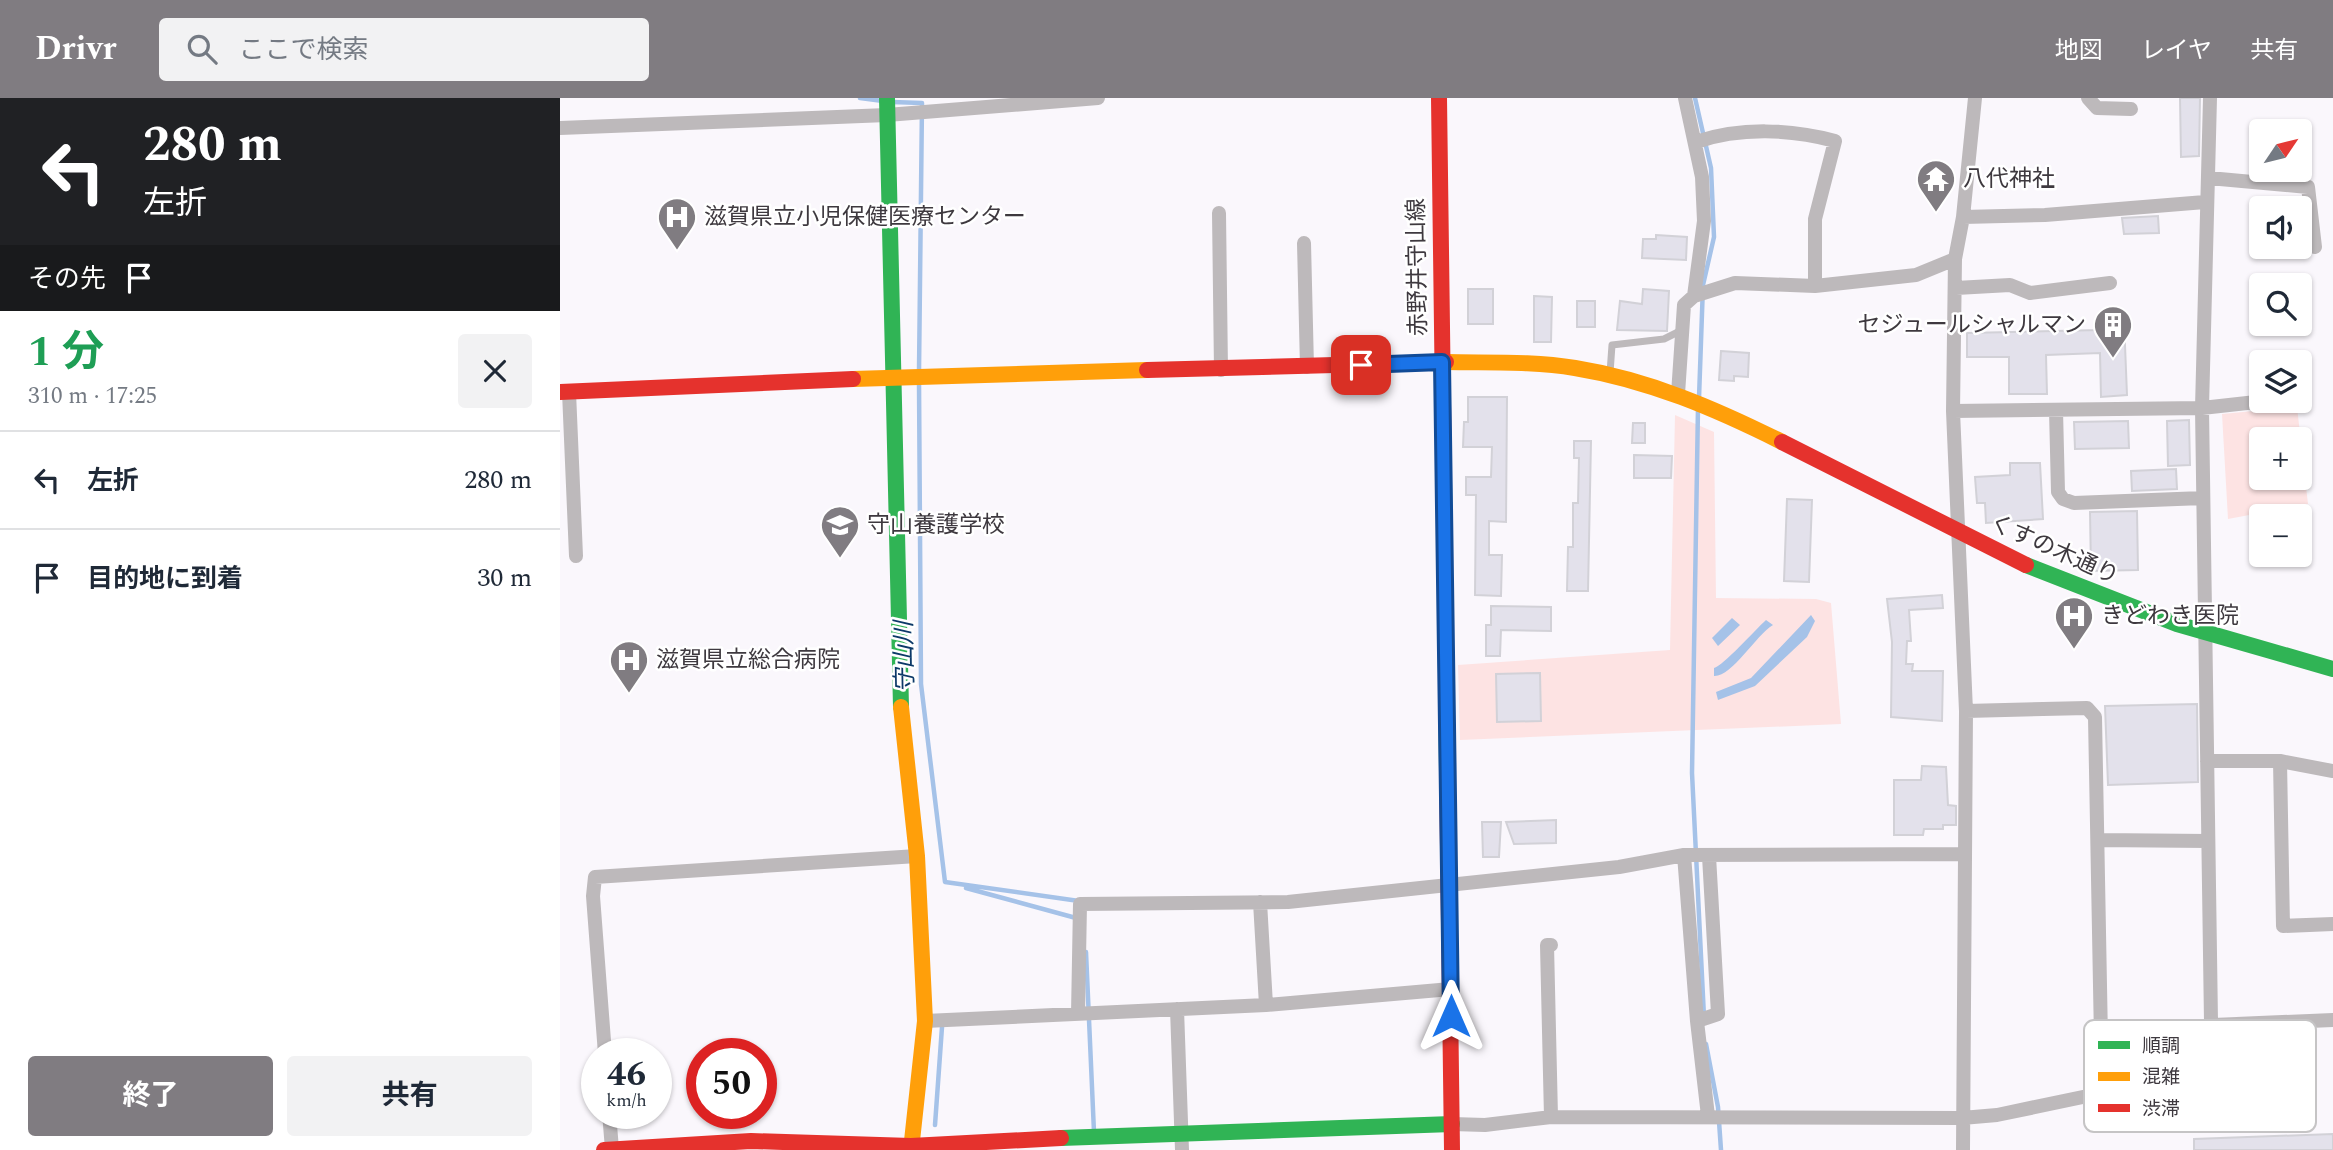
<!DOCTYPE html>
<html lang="ja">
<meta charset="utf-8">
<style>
:root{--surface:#fff;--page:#f2f2f3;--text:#1f2937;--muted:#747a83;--line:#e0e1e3;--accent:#807c81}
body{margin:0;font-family:Spectral,"Noto Sans JP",serif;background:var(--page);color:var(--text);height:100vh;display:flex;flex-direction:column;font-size:26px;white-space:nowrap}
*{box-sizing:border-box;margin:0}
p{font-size:23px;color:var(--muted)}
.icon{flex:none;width:38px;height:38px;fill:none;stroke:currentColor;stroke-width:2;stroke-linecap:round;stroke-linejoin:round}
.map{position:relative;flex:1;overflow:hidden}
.panel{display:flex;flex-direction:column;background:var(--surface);width:560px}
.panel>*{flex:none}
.hud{background:#202124;color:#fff;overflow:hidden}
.needle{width:46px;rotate:55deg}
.controls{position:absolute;left:1689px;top:21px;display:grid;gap:14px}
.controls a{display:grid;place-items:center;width:63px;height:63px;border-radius:7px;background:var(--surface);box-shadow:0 2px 5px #0004;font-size:35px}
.speed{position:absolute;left:21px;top:940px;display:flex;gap:14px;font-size:35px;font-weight:700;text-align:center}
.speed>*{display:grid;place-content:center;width:91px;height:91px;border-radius:50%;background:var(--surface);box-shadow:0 2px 5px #0004;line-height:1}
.speed small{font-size:18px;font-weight:400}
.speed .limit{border:10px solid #d22;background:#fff;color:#111}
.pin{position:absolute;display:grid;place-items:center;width:60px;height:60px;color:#fff;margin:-30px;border-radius:14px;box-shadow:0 4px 10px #0006}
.me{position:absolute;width:77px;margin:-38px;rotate:0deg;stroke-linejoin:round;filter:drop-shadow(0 0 5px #0008)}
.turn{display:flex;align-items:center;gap:24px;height:147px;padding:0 28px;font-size:32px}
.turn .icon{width:91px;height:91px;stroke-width:2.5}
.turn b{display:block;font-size:49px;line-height:60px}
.then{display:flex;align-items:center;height:66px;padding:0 28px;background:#0003;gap:14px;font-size:26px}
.round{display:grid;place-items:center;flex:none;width:74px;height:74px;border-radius:7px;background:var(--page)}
.head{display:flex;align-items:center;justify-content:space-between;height:119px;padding:0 28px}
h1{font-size:42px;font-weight:700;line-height:52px;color:#1e9e55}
.button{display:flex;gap:14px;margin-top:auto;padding:14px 28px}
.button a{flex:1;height:80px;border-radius:7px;background:var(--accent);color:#fff;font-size:28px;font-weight:700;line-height:80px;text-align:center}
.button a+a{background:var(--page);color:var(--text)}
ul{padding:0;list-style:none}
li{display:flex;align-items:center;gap:21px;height:98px;padding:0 28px;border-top:2px solid var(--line)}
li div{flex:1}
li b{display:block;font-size:26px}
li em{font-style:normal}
header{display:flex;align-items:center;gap:42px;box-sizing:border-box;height:98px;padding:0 35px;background:var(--accent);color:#fff}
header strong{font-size:33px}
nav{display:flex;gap:38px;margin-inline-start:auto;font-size:24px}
.search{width:490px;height:63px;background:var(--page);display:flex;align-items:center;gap:18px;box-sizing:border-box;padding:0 24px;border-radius:7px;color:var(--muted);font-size:26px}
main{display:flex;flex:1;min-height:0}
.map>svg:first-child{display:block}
.green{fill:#fde3e3;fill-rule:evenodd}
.water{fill:#a5c2e8}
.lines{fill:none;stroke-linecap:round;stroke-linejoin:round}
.stream{stroke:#a5c2e8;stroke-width:4.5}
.building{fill:#e3e1eb;stroke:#d2d1d7;stroke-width:2}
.lane{stroke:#bdb9bb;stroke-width:7}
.street{stroke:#bdb9bb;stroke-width:14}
.fast{stroke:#30b455;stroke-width:16}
.slow{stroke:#ff9f0a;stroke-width:16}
.jam{stroke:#e5322d;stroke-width:16}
.route-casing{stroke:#114b97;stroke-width:18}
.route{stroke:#1a73e8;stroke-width:12}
.labels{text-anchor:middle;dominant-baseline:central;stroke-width:5;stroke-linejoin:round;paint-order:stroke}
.poi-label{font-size:23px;fill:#3e393f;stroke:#fff;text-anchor:start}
.street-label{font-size:23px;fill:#3e393f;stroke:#fff}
.water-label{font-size:24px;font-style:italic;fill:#0c3968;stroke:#fff}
.key{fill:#fff;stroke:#c5c4c5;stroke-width:2}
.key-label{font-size:19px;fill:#3e393f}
</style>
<header>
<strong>Drivr</strong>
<div class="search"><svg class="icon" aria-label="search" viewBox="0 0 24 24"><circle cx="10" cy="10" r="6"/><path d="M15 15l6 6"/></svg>ここで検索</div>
<nav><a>地図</a><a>レイヤ</a><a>共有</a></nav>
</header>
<main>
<section class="panel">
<div class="hud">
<div class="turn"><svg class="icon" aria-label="left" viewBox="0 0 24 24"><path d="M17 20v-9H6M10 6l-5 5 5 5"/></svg><div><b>280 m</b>左折</div></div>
<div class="then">その先<svg class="icon" aria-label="arrive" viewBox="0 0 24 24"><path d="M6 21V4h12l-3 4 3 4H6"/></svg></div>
</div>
<div class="head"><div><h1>1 分</h1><p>310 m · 17:25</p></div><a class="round"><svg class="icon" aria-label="close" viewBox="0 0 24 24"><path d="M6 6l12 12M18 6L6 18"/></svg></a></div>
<ul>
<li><svg class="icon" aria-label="left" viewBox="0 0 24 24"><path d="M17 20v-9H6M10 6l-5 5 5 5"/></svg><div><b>左折</b></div><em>280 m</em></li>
<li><svg class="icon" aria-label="arrive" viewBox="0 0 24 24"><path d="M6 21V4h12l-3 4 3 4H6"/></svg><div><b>目的地に到着</b></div><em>30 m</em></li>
</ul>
<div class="button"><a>終了</a><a>共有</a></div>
</section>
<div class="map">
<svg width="1773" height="1052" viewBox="0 0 1773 1052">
<rect width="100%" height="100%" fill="#faf7fc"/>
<path class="green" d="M1737 309 1748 406 1668 421 1662 316ZM1701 341H1740V380H1701Z
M1115 317 1154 334 1156 500 1256 501 1271 505 1281 626 900 642 898 567 1110 552Z"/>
<path class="water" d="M1251 517 1255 523 1247 539 1195 588 1158 602 1156 594 1191 580Z
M1172 520 1180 527 1158 548 1152 540Z
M1206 522 1213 527C1195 538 1172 579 1154 578V570C1163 568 1195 532 1206 522Z"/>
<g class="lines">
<path class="stream" d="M300 0 323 3
M1135 0 1151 70 1154 139 1143 187 1139 300
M332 4 362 5 359 274
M359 283 361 586 385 784 519 803
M1138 309 1132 675 1144 919
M406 790 516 820
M526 854 534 1034
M1146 946 1158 1009 1161 1052
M375 1027 382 929"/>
</g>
<path class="building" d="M1620 0H1640L1639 58 1621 59Z
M1598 118 1599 135 1564 136 1562 120Z
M1096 137 1127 139 1126 162 1082 160 1083 141H1096Z
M908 191H933V226H908Z
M1083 191 1109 193 1107 233 1057 232 1060 203 1082 206Z
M974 198 992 199 991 244H974Z
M1017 203H1035V229H1017Z
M1564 222 1567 297 1541 299 1540 255 1486 257 1487 296H1449V259H1407V235L1540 232V224Z
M1161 253 1189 255 1188 279 1174 278V283L1159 282Z
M908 299H947L946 424 929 423V457H942L941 498 915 497 916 397H906V379H931L932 349H903L904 324H908Z
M1629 322 1630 367 1608 368 1607 323Z
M1568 323 1569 350 1515 351 1514 324Z
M1073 325H1085V345H1072Z
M1014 343H1031L1028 493H1007L1008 449H1013V405H1018L1019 360H1014Z
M1074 357 1112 358 1111 380H1074Z
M1450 365H1480L1483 421 1426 425 1425 405H1417L1415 379 1450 377Z
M1616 371 1617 391 1572 393 1571 373Z
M1227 401 1252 402 1249 484 1224 483Z
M1577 413 1578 472 1531 473 1530 414Z
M1382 497 1383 510 1349 512 1351 543H1347L1346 566H1353L1352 573H1383L1382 623 1331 619 1332 544 1327 501Z
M931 508 991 509V533L941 532 940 558H926V527H931Z
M980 575 981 623 937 624 936 576Z
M1637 606 1638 684 1548 687 1545 608Z
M1362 668 1386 669 1388 707 1396 708V727H1383V731H1364L1363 737H1334V682H1361Z
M996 722V745L954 746 946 724Z
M922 724H941L939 759H923Z
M1773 1036V1052H1634V1041Z"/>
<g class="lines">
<path class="lane" d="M1050 275 1052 247 1104 241 1120 233"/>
<path class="street" d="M1125 0 1142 79 1144 123 1134 198
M1528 0 1537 10 1571 11
M0 30 327 17 538 0
M1136 44C1180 29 1231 31 1275 43L1255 121V188
M1649 80 1748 89 1755 149
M659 115 661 272
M1403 119 1485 117 1645 104
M744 145 747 269
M1396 190 1450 187 1470 195 1550 185
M9 294 16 458
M1118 296 1124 207 1134 198 1175 185 1255 188 1356 177 1395 161
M1740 299 1743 298
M1496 312 1498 394 1503 401 1514 405 1643 400
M1393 313 1642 310 1705 303
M1406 613 1527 610 1535 619 1542 995 1652 992 1642 310 1650 0
M1647 663H1720L1773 673
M1720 663 1723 828 1773 826
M1538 742 1648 743
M1124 757 1137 923
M700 804 706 907
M991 847H987L991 1019
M617 911 622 1052
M518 916 520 806 728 804 1059 769 1124 757 1404 756
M365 923 706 907 891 891
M1653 927 1773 922
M45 956 33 798 35 779 357 758
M49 1015 52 1051
M1148 1018 1137 923 1158 916 1149 758
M892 1026 925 1027 991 1019 1402 1020 1437 1017 1542 995
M1403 1052 1406 613 1393 313 1395 161 1403 119 1415 0"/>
<path class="fast" d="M327 0 341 609
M884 382 887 673
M1466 467 1617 526 1773 571
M501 1040 892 1026"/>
<path class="slow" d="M886 264C929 265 973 263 1015 270 1089 282 1156 311 1222 344
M293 281 587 272
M341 609 357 758 365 923 351 1052"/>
<path class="jam" d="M879 0 884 382
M587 272 886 264
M0 294 293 281
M1222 344 1466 467
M887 673 892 1052
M44 1052 191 1043 351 1048 501 1040"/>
</g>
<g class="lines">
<g class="route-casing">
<path id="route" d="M801 267 882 264 891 918"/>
</g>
<use href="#route" class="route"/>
</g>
<defs>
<g id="temple-pin" transform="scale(2.0125)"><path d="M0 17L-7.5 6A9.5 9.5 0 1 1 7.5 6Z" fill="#807c81" stroke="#fff"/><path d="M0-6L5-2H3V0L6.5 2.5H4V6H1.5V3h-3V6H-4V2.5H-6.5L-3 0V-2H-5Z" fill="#fff"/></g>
<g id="hospital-pin" transform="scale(2.0125)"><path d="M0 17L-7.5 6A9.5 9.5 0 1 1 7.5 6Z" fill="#807c81" stroke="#fff"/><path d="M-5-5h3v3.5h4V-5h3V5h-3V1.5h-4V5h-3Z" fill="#fff"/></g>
<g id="building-pin" transform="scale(2.0125)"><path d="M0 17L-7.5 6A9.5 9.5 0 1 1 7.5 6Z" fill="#807c81" stroke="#fff"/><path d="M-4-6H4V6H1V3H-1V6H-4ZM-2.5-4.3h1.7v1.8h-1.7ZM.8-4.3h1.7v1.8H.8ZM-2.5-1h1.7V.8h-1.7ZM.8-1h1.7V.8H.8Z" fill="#fff"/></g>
<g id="school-pin" transform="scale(2.0125)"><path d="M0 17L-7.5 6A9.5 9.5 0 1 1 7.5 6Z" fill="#807c81" stroke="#fff"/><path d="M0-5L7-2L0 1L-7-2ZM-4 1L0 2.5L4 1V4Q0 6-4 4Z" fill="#fff"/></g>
</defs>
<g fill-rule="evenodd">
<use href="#temple-pin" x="1376" y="81"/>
<use href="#hospital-pin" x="117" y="119"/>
<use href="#building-pin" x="1553" y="227"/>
<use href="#school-pin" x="280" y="427"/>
<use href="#hospital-pin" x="1514" y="518"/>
<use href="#hospital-pin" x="69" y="562"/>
</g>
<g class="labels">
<g class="poi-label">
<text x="1403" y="81">八代神社</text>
<text x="144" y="119">滋賀県立小児保健医療センター</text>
<text x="1526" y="227" text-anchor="end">セジュールシャルマン</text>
<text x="307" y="427">守山養護学校</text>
<text x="1541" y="518">きどわき医院</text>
<text x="96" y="562">滋賀県立総合病院</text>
</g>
<g class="street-label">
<text transform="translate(858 169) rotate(-91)">赤野井守山線</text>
<text transform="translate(1494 452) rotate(24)">くすの木通り</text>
</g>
<g class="water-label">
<text transform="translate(345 559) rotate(-91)">守山川</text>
</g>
</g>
<rect x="1524" y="922" width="232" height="112" rx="10" class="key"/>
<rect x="1538" y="943" width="32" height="8" fill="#30b455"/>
<rect x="1538" y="974" width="32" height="9" fill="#ff9f0a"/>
<rect x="1538" y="1006" width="32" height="8" fill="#e5322d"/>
<g class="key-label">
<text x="1582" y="954">順調</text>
<text x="1582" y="985">混雑</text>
<text x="1582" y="1017">渋滞</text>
</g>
</svg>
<div class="controls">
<a><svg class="needle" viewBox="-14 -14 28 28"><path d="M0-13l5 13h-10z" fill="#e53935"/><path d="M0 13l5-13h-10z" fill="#747a83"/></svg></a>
<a><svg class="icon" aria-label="sound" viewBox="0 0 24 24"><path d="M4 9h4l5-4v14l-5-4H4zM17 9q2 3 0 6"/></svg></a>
<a><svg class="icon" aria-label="search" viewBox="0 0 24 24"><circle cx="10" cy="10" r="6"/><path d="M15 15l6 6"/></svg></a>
<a><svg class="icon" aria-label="layers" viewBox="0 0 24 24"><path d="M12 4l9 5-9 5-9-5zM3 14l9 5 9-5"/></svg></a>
<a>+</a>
<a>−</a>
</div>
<div class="speed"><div>46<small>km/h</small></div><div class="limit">50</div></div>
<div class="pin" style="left:801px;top:267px;background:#d93025"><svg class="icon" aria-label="arrive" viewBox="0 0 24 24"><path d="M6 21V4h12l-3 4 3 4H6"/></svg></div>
<svg class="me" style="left:891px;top:918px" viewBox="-20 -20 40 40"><path d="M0-17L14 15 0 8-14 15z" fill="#1a73e8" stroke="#fff" stroke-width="4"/></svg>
</div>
</main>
